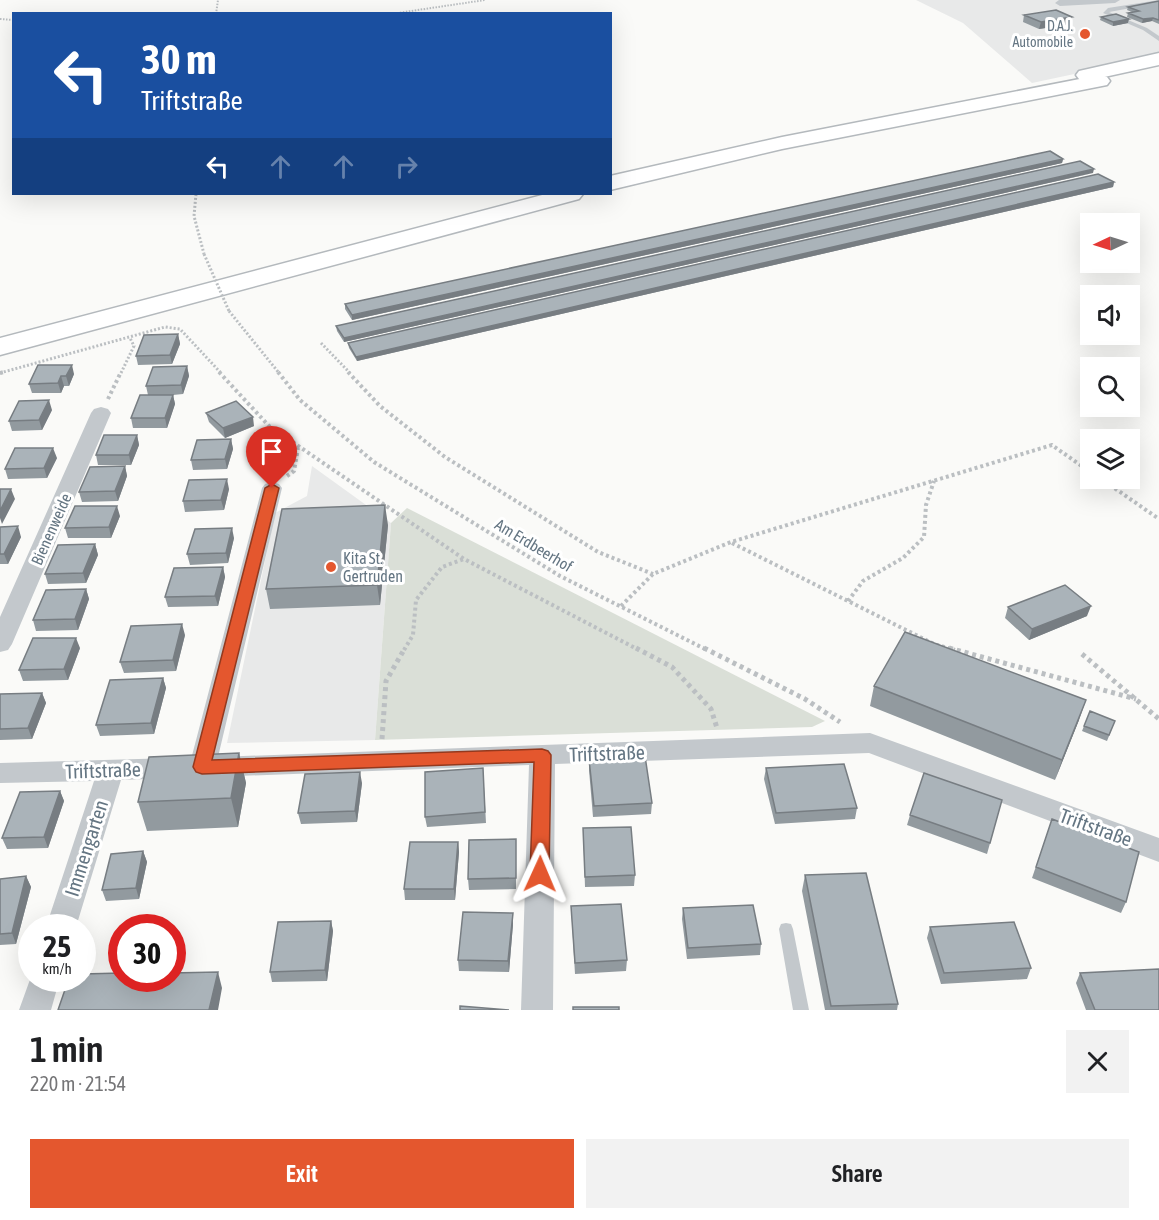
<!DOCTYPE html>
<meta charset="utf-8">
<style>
:root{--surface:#fff;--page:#f2f2f2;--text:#202124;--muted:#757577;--accent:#e4572e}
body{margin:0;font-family:"Asap Condensed",sans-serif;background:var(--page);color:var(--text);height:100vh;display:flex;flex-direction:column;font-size:22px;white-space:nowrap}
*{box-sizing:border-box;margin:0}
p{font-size:20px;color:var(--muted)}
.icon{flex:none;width:33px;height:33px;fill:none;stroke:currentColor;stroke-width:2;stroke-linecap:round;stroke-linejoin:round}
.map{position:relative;height:1010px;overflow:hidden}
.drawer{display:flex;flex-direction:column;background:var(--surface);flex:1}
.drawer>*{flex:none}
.top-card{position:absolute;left:12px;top:12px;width:600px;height:183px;border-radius:0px;box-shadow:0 6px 24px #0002;background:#1a4fa0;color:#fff;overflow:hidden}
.needle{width:39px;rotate:266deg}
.controls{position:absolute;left:1080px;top:213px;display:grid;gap:12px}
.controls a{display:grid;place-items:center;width:60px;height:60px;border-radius:0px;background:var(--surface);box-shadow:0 6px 24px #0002;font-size:30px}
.speed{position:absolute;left:18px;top:914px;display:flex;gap:12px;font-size:30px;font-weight:700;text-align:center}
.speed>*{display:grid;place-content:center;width:78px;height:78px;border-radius:50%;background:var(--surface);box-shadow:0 6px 24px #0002;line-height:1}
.speed small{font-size:15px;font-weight:400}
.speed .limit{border:9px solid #d22;background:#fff;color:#111}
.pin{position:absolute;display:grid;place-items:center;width:51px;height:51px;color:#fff;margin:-62px -26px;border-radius:50% 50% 50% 0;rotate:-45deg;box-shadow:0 0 6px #0007}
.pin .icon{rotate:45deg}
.me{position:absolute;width:66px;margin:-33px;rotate:1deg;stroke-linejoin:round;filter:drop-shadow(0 0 4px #0008)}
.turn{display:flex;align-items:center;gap:21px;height:126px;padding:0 30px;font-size:27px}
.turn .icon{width:78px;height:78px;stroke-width:2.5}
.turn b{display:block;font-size:42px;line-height:51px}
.lanes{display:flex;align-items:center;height:57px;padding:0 30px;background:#0003;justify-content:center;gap:30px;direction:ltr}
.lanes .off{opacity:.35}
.round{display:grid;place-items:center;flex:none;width:63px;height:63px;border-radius:0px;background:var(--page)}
.headline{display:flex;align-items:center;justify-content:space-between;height:102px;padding:0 30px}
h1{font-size:36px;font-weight:600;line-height:45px}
.action{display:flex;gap:12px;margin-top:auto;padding:12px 30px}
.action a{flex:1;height:69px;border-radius:0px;background:var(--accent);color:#fff;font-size:24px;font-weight:600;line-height:69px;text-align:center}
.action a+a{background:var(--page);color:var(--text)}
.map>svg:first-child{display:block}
.built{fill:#e8e9e9}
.green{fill:#dadfd7}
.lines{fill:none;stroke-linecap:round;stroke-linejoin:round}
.primary-casing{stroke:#b5babe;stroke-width:3}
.trunk-casing{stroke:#b4b9bd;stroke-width:3}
.path-far3{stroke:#bbbfc2;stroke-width:2;stroke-dasharray:1.5 1.5;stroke-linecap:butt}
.path-far2{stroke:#bbbfc2;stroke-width:3;stroke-dasharray:2 2;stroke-linecap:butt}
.path-far1{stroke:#bbbfc2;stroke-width:4;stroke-dasharray:3 3;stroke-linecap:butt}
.path{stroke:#bbbfc2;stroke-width:5;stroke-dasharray:4 4;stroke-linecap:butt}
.service{fill:#c3c8cc;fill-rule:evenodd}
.minor{fill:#c3c8cc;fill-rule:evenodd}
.primary{fill:#fff;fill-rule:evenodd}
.trunk{fill:#fff;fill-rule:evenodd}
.path-bridge{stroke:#bbbfc2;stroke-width:3;stroke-dasharray:2 2;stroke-linecap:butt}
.wall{fill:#929a9f}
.shaded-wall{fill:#777d82}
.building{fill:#aab3b9;stroke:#777d82;stroke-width:1.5}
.route{fill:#e4572e;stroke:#94391e;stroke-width:1.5}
.poi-dot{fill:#e4572e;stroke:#fff;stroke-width:2}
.labels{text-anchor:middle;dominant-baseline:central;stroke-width:6;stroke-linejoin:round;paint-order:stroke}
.far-poi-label{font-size:14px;fill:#657683;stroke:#fff;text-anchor:end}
.street-label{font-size:16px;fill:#657683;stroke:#fff}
.poi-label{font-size:16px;fill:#657683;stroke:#fff;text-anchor:start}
.near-street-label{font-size:20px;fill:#657683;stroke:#fff}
</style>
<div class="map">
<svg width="1159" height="1010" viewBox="0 0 1159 1010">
<rect width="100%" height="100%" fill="#fafaf8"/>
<path class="built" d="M916 0H1159V56L1032 83 963 23Z
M312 466 391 523 375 740 227 743 275 513 307 496Z"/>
<path class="green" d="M407 508 825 721 812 727 375 740 391 523Z"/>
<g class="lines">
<g class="primary-casing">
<path id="primary" d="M1159 53V65L1086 81 1079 79 1076 75 1079 71Z"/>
</g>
<g class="trunk-casing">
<path id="trunk" d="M1100 75 1107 77 1110 81 1107 85 782 149 610 190V176L782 137Z
M546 194H583L579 199 0 355V338Z"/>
</g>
<path class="path-far3" d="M216 14 218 0
M391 14 485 0
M0 19 14 20"/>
<path class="path-far2" d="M196 194 194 216 204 254
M229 311 279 373
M321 343 350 373
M0 373 165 327 180 329 221 373
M121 373 134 346 130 338"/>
<path class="path-far1" d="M219 372 269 426 464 559 639 650
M278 372 300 400 374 462 560 576 707 650
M348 372 380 406 445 457 598 552 653 574
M0 373 4 372
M108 399 121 372
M287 476 294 471 298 448
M1100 478 1159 519
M732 543 934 644 955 650
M848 601 863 581 903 558 924 537 926 505 934 481
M621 606 653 574 731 542 1052 445 1090 472
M404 650 413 635 416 600 442 567 464 559"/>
<path class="path" d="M636 648 672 667 711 709 717 728
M704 648 805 699 840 722
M949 648 1136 699
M1082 654 1159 719
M382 739 386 681 405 648"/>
<path class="service" d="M1159 0V3L1109 12 1147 28 1159 36V41L1143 30 1103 13 1108 8Z
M786 923 791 924 793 929 809 1010H793L779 929 781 924Z"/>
<path class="minor" d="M1059 0H1120L1115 3 1060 6 1055 3Z
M101 407 108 409 111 413 12 644 8 650 0 652V617L91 413 94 409Z
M272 482 279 484 282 488 218 757 870 733 1159 838V862L869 753 555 764 553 1010H521L529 765 213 777 193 774 189 767 262 488 265 484Z
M173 758 182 761 186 768 182 775 173 778 121 780 76 927H46L94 781 0 783V763Z
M32 974V978H60L51 1010H19Z"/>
<use href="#primary" class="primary"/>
<use href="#trunk" class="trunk"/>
<path class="path-bridge" d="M204 254 229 311"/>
</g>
<path class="wall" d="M1159 1V24L1152 21 1142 23 1127 17 1128 13 1132 12 1127 10 1128 7Z
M1024 15 1072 17 1071 24 1039 29 1023 22Z
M1101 17 1128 23 1113 26 1100 20Z
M1063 159 1062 163 352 320 345 309V304Z
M1093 173 344 342 337 331 336 326Z
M1114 182 1113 187 357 361 349 348 348 343Z
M178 334 180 344 172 364 138 365 136 356Z
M38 365 74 374 69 386H64L61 393H32L29 384Z
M187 366 189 376 183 394 173 395 175 404 167 428H133L131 418 148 395 146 386Z
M52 410 42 430 12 431 9 421Z
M206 413 254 426 225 438 209 422Z
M137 435 139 445 131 465H98L96 455Z
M231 439 233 449 227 469 193 470 191 460Z
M57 458 47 478 8 479 5 469Z
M125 466 127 476 118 501 82 502 79 492Z
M229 489 224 510 185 512 183 501Z
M120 516 111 538H68L65 528Z
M388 525 380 605 270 609 266 589Z
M0 527 21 537 8 564H0Z
M234 538 228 563 190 565 187 554Z
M95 544 98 555 86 583 48 584 45 574Z
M223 567 225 577 218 606 168 607 165 597Z
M86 589 89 599 78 630 36 631 33 620Z
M1008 607 1087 616 1029 640 1005 618Z
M185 635 176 671 124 673 120 662Z
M80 648 68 680 23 681 19 670Z
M163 678 166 688 154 734 100 736 96 725Z
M874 686 1079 720 1055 780 870 706Z
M42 693 46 703 32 739 0 740V694Z
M1115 721 1107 741 1082 731 1084 726Z
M239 753 246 783 238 827 147 831 138 802Z
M589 759 652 803 651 814 593 817 589 770Z
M483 768 486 823 427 827 425 817Z
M766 768 857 808 855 819 775 824 764 779Z
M362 783 357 822 301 824 298 813Z
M60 791 64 801 48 848 7 849 2 838Z
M1002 800 987 854 907 825 910 815Z
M1052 819 1126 902 1121 913 1032 878Z
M583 828 635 875 634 886 585 887Z
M458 842 459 852 455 900H405L404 889Z
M516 850V889L469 890 468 879Z
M143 851 147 862 139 899 106 901 102 890Z
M805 875 898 1004 897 1010H825L802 891Z
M26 876 31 887 16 944 0 945V879Z
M571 906 627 960 626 971 575 974Z
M683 908 761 944 760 955 687 959 682 919Z
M331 921 333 931 327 981 272 982 270 972Z
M513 924 509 972 459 971 458 960Z
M930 927 1031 968 1027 979 941 984 927 938Z
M1080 973 1159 1010H1086L1076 983Z"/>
<path class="shaded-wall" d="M1072 17 1071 24 1039 29 1041 22Z
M1153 18 1152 21 1142 23 1143 19Z
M1129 19 1128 23 1113 26V22Z
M1063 159 1062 163 352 320V315Z
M1094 169 1093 173 344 342V338Z
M1114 182 1113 187 357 361 356 357Z
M178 334 180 344 172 364 170 355Z
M72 365 74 374 69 386 66 376Z
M187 366 189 376 183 394 181 385Z
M61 376 64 386 61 393 58 383Z
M173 395 175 404 167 428 165 418Z
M49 400 52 410 42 430 39 420Z
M253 417 254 426 225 438 223 428Z
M137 435 139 445 131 465 129 455Z
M231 439 233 449 227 469 225 459Z
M53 448 57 458 47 478 44 468Z
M125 466 127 476 118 501 115 491Z
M227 479 229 489 224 510 221 500Z
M11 489 15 499 2 524 0 518V511Z
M385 505 388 525 380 605 377 585Z
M117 506 120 516 111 538 109 527Z
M18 526 21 537 8 564 4 554Z
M232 528 234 538 228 563 226 553Z
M95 544 98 555 86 583 83 573Z
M223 567 225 577 218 606 215 596Z
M86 589 89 599 78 630 75 619Z
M1091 606 1087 616 1029 640 1032 629Z
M182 624 185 635 176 671 173 660Z
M76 638 80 648 68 680 64 669Z
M163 678 166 688 154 734 151 723Z
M42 693 46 703 32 739 28 728Z
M1086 700 1079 720 1055 780 1062 760Z
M239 753 246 783 238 827 231 798Z
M360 772 362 783 357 822 355 811Z
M60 791 64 801 48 848 44 837Z
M458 842 459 852 455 900 454 889Z
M143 851 147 862 139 899 136 888Z
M26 876 31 887 16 944 12 933Z
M513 913V924L509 972 508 961Z
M331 921 333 931 327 981 325 970Z
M218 972 222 988 218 1010H209Z"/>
<path class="building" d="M1159 1V20L1153 18 1143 19 1128 13 1139 11 1128 7Z
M1056 10 1072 17 1041 22 1024 15Z
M1116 14 1129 19 1113 22 1101 17Z
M1050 151 1063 159 352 315 345 304Z
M1080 161 1094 169 344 338 336 326Z
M1098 174 1114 182 356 357 348 343Z
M178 334 170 355 136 356 144 335Z
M38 365H72L66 376H61L58 383 29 384Z
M187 366 181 385 146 386 153 367Z
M140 395H173L165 418H131Z
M49 400 39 420 9 421 19 401Z
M236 401 253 417 223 428 206 413Z
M104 435H137L129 455H96Z
M231 439 225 459 191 460 197 440Z
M15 448H53L44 468 5 469Z
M125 466 115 491 79 492 90 467Z
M227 479 221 500 183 501 189 480Z
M0 489H11L0 511Z
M385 505 377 585 266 589 282 509Z
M75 506H117L109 527 65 528Z
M18 526 4 554H0V527Z
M232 528 226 553 187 554 195 529Z
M95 544 83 573 45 574 58 545Z
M223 567 215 596 165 597 174 568Z
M1065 585 1091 606 1032 629 1008 607Z
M86 589 75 619 33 620 46 590Z
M182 624 173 660 120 662 131 626Z
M905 632 1086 700 1062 760 874 686Z
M33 638H76L64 669 19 670Z
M163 678 151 723 96 725 110 680Z
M42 693 28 728 0 729V694Z
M1090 711 1115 721 1109 735 1084 726Z
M239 753 231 798 138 802 149 757Z
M645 756 652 803 594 806 589 759Z
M844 764 857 808 776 813 766 768Z
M483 768 485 812 425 817V772Z
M360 772 355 811 298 813 305 774Z
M924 773 1002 800 990 843 910 815Z
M60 791 44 837 2 838 20 792Z
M1052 819 1139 852 1126 902 1036 867Z
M631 827 635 875 585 877 583 828Z
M516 839V878L468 879 469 840Z
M410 842H458L454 889H404Z
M143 851 136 888 102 890 111 854Z
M866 873 898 1004 831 1006 805 875Z
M26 876 12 933 0 934V879Z
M621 904 627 960 575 963 571 906Z
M753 905 761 944 688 948 683 908Z
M463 912 513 913 508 961 458 960Z
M331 921 325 970 270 972 278 922Z
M1014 922 1031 968 944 973 930 927Z
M1159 969V1010H1095L1080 973Z
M218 972 209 1010H58L69 978H82V974L122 973V978H172V973Z
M460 1006 509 1010H460Z
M573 1007H619V1010H573Z"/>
<path class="route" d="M272 484 279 488 212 760 542 749 548 751 551 755 549 874 546 880 540 882 533 880 530 874 534 762 202 774 196 772 193 767 265 488Z"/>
<g class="poi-dot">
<circle cx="1085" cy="34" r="6"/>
<circle cx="331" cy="567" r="6"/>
</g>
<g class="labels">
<g class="far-poi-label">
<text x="1073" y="26">D.A.J.<tspan x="1073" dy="16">Automobile</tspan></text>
</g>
<g class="street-label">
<text transform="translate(51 529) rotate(-66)">Bienenweide</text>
<text transform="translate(534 545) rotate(31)">Am Erdbeerhof</text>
</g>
<g class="poi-label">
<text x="343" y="558">Kita St.<tspan x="343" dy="18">Gertruden</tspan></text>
</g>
<g class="near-street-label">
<text transform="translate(607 753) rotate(-2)">Triftstraße</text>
<text transform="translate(103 770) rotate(-2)">Triftstraße</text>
<text transform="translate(1096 827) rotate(20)">Triftstraße</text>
<text transform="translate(86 848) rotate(-72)">Immengarten</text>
</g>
</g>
</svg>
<div class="controls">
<a><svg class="needle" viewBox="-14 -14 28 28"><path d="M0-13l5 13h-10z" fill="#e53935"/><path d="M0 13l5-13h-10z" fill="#757577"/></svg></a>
<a><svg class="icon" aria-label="sound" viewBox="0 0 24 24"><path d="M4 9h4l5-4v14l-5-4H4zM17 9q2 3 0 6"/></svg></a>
<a><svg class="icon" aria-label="search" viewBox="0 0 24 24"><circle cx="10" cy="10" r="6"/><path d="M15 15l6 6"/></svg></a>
<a><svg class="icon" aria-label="layers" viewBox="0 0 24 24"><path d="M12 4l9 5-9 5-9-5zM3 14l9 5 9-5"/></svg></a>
</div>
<div class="speed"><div>25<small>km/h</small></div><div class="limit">30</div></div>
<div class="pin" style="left:272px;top:488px;background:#d93025"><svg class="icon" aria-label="arrive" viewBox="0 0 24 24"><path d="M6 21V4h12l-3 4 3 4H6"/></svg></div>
<svg class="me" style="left:540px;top:874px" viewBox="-20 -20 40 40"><path d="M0-17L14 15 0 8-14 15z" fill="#e4572e" stroke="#fff" stroke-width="4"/></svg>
<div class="top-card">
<div class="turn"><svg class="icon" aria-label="left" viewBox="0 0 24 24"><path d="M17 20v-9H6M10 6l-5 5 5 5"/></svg><div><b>30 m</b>Triftstraße</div></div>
<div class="lanes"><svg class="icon" aria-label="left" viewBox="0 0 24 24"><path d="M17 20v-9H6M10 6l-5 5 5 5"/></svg><svg class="icon off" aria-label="ahead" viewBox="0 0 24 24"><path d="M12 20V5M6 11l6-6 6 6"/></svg><svg class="icon off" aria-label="ahead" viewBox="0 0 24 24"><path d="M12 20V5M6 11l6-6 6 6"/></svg><svg class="icon off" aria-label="right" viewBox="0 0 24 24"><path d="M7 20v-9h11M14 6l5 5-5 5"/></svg></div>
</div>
</div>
<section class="drawer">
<div class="headline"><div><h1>1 min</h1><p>220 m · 21:54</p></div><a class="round"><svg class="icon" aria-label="close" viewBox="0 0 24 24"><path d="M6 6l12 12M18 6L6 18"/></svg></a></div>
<div class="action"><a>Exit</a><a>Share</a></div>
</section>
